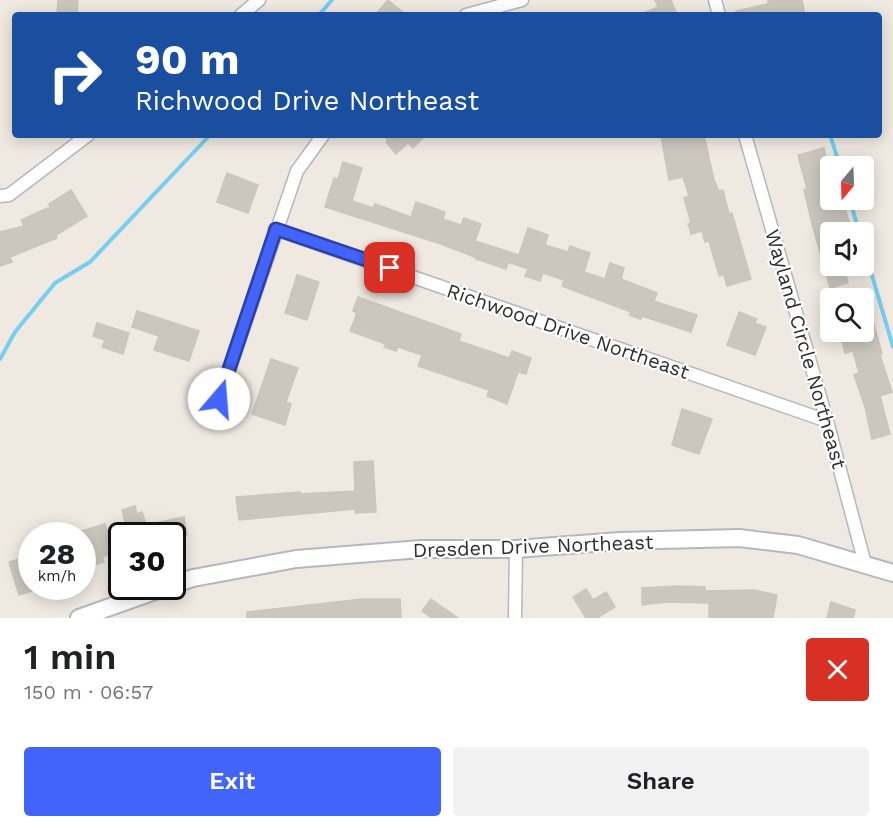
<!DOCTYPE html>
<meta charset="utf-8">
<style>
:root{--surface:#fff;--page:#f2f2f2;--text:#202124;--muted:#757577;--accent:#4264fb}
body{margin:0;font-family:"Work Sans",sans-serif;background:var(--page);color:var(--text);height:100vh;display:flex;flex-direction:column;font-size:22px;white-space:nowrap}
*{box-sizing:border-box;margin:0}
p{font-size:20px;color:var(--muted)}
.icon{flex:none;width:33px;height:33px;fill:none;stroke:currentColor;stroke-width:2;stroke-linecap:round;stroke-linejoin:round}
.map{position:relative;height:618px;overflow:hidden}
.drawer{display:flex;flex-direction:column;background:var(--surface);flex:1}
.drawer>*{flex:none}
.guide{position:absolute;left:12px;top:12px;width:870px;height:126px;border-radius:6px;box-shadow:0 3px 15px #0003;background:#1a4fa0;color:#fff;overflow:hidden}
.needle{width:39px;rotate:199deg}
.controls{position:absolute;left:820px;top:156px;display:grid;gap:12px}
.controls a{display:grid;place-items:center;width:54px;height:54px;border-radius:6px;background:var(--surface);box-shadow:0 3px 15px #0003;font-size:30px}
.speed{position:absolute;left:18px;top:522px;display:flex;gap:12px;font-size:30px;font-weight:700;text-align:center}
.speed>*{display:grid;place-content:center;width:78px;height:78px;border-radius:50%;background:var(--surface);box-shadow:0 3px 15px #0003;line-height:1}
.speed small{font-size:15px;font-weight:400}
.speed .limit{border:3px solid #111;border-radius:9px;background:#fff;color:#111}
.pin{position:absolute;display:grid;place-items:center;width:51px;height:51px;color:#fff;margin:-26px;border-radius:12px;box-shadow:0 3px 9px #0006}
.me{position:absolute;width:66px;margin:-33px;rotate:18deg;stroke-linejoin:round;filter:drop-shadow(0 0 4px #0008)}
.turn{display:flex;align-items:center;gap:21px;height:126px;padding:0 24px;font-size:27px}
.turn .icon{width:78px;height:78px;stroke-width:2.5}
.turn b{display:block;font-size:42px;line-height:51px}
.round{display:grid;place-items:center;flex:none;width:63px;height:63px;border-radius:6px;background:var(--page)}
.head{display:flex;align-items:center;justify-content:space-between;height:102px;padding:0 24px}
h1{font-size:36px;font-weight:600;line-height:45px}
.primary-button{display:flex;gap:12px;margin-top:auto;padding:12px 24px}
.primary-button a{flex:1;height:69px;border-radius:6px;background:var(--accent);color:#fff;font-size:24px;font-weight:600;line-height:69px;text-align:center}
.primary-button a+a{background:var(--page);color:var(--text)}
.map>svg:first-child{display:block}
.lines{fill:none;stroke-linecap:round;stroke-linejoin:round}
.stream{stroke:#75cff0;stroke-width:4}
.building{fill:#cbc7bf;stroke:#cbc5ba;stroke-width:1.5}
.street-casing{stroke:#b4b7c1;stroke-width:15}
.secondary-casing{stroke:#b4b7c1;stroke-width:20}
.street{stroke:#fff;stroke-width:12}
.secondary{stroke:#fff;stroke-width:16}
.route-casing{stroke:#2b41a3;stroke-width:15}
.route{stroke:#4264fb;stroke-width:10}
.labels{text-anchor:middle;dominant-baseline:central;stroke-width:4.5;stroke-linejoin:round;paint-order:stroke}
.street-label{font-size:20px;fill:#2e2e2e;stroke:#fff}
</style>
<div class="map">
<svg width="893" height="618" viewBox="0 0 893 618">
<rect width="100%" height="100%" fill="#efe9e1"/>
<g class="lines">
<path class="stream" d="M319 15 332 0
M830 135 840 166
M850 200 859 232
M864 248 893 347
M0 359 15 332 55 283 90 262 210 135"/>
</g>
<path class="building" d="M58 0H78L77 15H57Z
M388 0 406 15H375Z
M655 0H671L677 15H638L658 7Z
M768 0H802L805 15H737L736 11 768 4Z
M383 135H426L413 148 408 143 396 154 386 142 388 140Z
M661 135H704L714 180 719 191 723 190 729 214 732 213 751 279 727 286 724 275 719 276 709 241 705 242 702 231 691 234 688 224 691 223 684 198 689 196 683 177 669 180Z
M824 148 831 177V200H843L852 232H831V266H843L848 283 830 288 811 220 804 190 807 189 798 155Z
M343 162 362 168 352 201 373 208 375 204 411 217 416 202 445 212 443 219 461 225 464 218 481 224 475 241 519 255 528 228 548 235 545 245 568 252 570 246 590 253 584 272 605 279 610 263 624 268 621 279 657 293 654 301 697 315 691 332 642 316 641 319 629 315 631 312 562 286 564 280 543 273 540 281 525 276 528 269 508 262 506 269 476 259 477 258 441 244 325 207 334 178 338 179Z
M227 173 258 185 248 213 217 202Z
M71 190 87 216 56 235 57 238 10 257 12 262 0 266V232L24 226 21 220 50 207 49 204Z
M297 275 319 282 307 320 285 313Z
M358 297 461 334 459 341 509 358 512 351 531 358 526 374 518 372 507 404 487 396 489 390 418 366 422 355 398 347 396 351 384 347 386 344 350 331 357 313 353 311Z
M864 299H867L882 354 880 355 892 392 880 396 890 434 872 439 865 407 854 375 859 373 853 351 845 353 841 337 864 332Z
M137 311 199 331 189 361 154 350 159 336 132 327Z
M739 312 757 319 755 323 766 327 755 355 727 345Z
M97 323 129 333 123 354 102 347 105 340 93 336Z
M271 359 298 368 286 402 291 404 285 425 252 414Z
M682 409 712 419 699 454 672 445Z
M373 461 376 512 355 513V509L239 520 236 497 300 492V494L355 491 354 462Z
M135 506 137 514 142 512 146 525 184 517 187 535 172 538V536H129L122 510Z
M105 524 114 553 102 557 104 562 91 566 81 531Z
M32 555V591L19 595 9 562Z
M678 586 705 587V591L754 590 777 595 773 618H709V603L666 602 642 605V588Z
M586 589 593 600 606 592 615 607 597 618H586L573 597Z
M362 599H400L401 618H247V612Z
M431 599 458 618H432L422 611Z
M831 602 855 610 853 618H827Z"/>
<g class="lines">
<g class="street-casing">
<path id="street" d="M715 0 719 15
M241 15 259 0
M466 15 522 0
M745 135 827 421 865 564
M0 196 9 195 88 135
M275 229 827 421
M219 399 297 171 323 135
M515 618 516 549"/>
</g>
<g class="secondary-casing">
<path id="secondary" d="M172 585 193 578 296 559 421 549H516L620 541 739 538 798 545 893 573
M79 618 169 586"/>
</g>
<use href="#street" class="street"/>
<use href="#secondary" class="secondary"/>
</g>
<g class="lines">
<g class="route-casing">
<path id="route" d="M219 399 276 229 390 268"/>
</g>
<use href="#route" class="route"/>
</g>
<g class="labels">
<g class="street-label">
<text transform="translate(568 331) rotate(19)">Richwood Drive Northeast</text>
<text transform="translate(806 349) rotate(74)">Wayland Circle Northeast</text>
<text transform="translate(533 546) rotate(-2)">Dresden Drive Northeast</text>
</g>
</g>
</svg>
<div class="controls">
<a><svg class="needle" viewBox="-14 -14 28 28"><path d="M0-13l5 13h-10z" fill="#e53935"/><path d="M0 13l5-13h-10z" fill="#757577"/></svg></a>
<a><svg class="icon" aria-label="sound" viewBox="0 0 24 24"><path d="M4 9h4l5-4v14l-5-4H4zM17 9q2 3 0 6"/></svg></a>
<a><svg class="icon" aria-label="search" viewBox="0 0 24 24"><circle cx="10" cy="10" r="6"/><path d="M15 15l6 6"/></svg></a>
</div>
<div class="speed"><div>28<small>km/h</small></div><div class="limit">30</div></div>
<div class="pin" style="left:390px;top:268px;background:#d93025"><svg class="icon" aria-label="arrive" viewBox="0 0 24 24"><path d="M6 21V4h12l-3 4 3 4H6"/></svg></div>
<svg class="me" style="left:219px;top:399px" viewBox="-20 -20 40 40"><circle r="19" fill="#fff"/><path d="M0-13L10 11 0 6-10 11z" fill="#4264fb"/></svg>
<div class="guide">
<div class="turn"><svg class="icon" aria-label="right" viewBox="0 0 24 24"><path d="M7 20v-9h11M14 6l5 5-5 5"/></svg><div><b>90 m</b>Richwood Drive Northeast</div></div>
</div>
</div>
<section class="drawer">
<div class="head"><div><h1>1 min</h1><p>150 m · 06:57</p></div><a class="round" style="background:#d93025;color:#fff"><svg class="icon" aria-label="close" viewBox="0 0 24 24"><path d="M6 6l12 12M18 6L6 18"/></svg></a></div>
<div class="primary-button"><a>Exit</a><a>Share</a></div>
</section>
